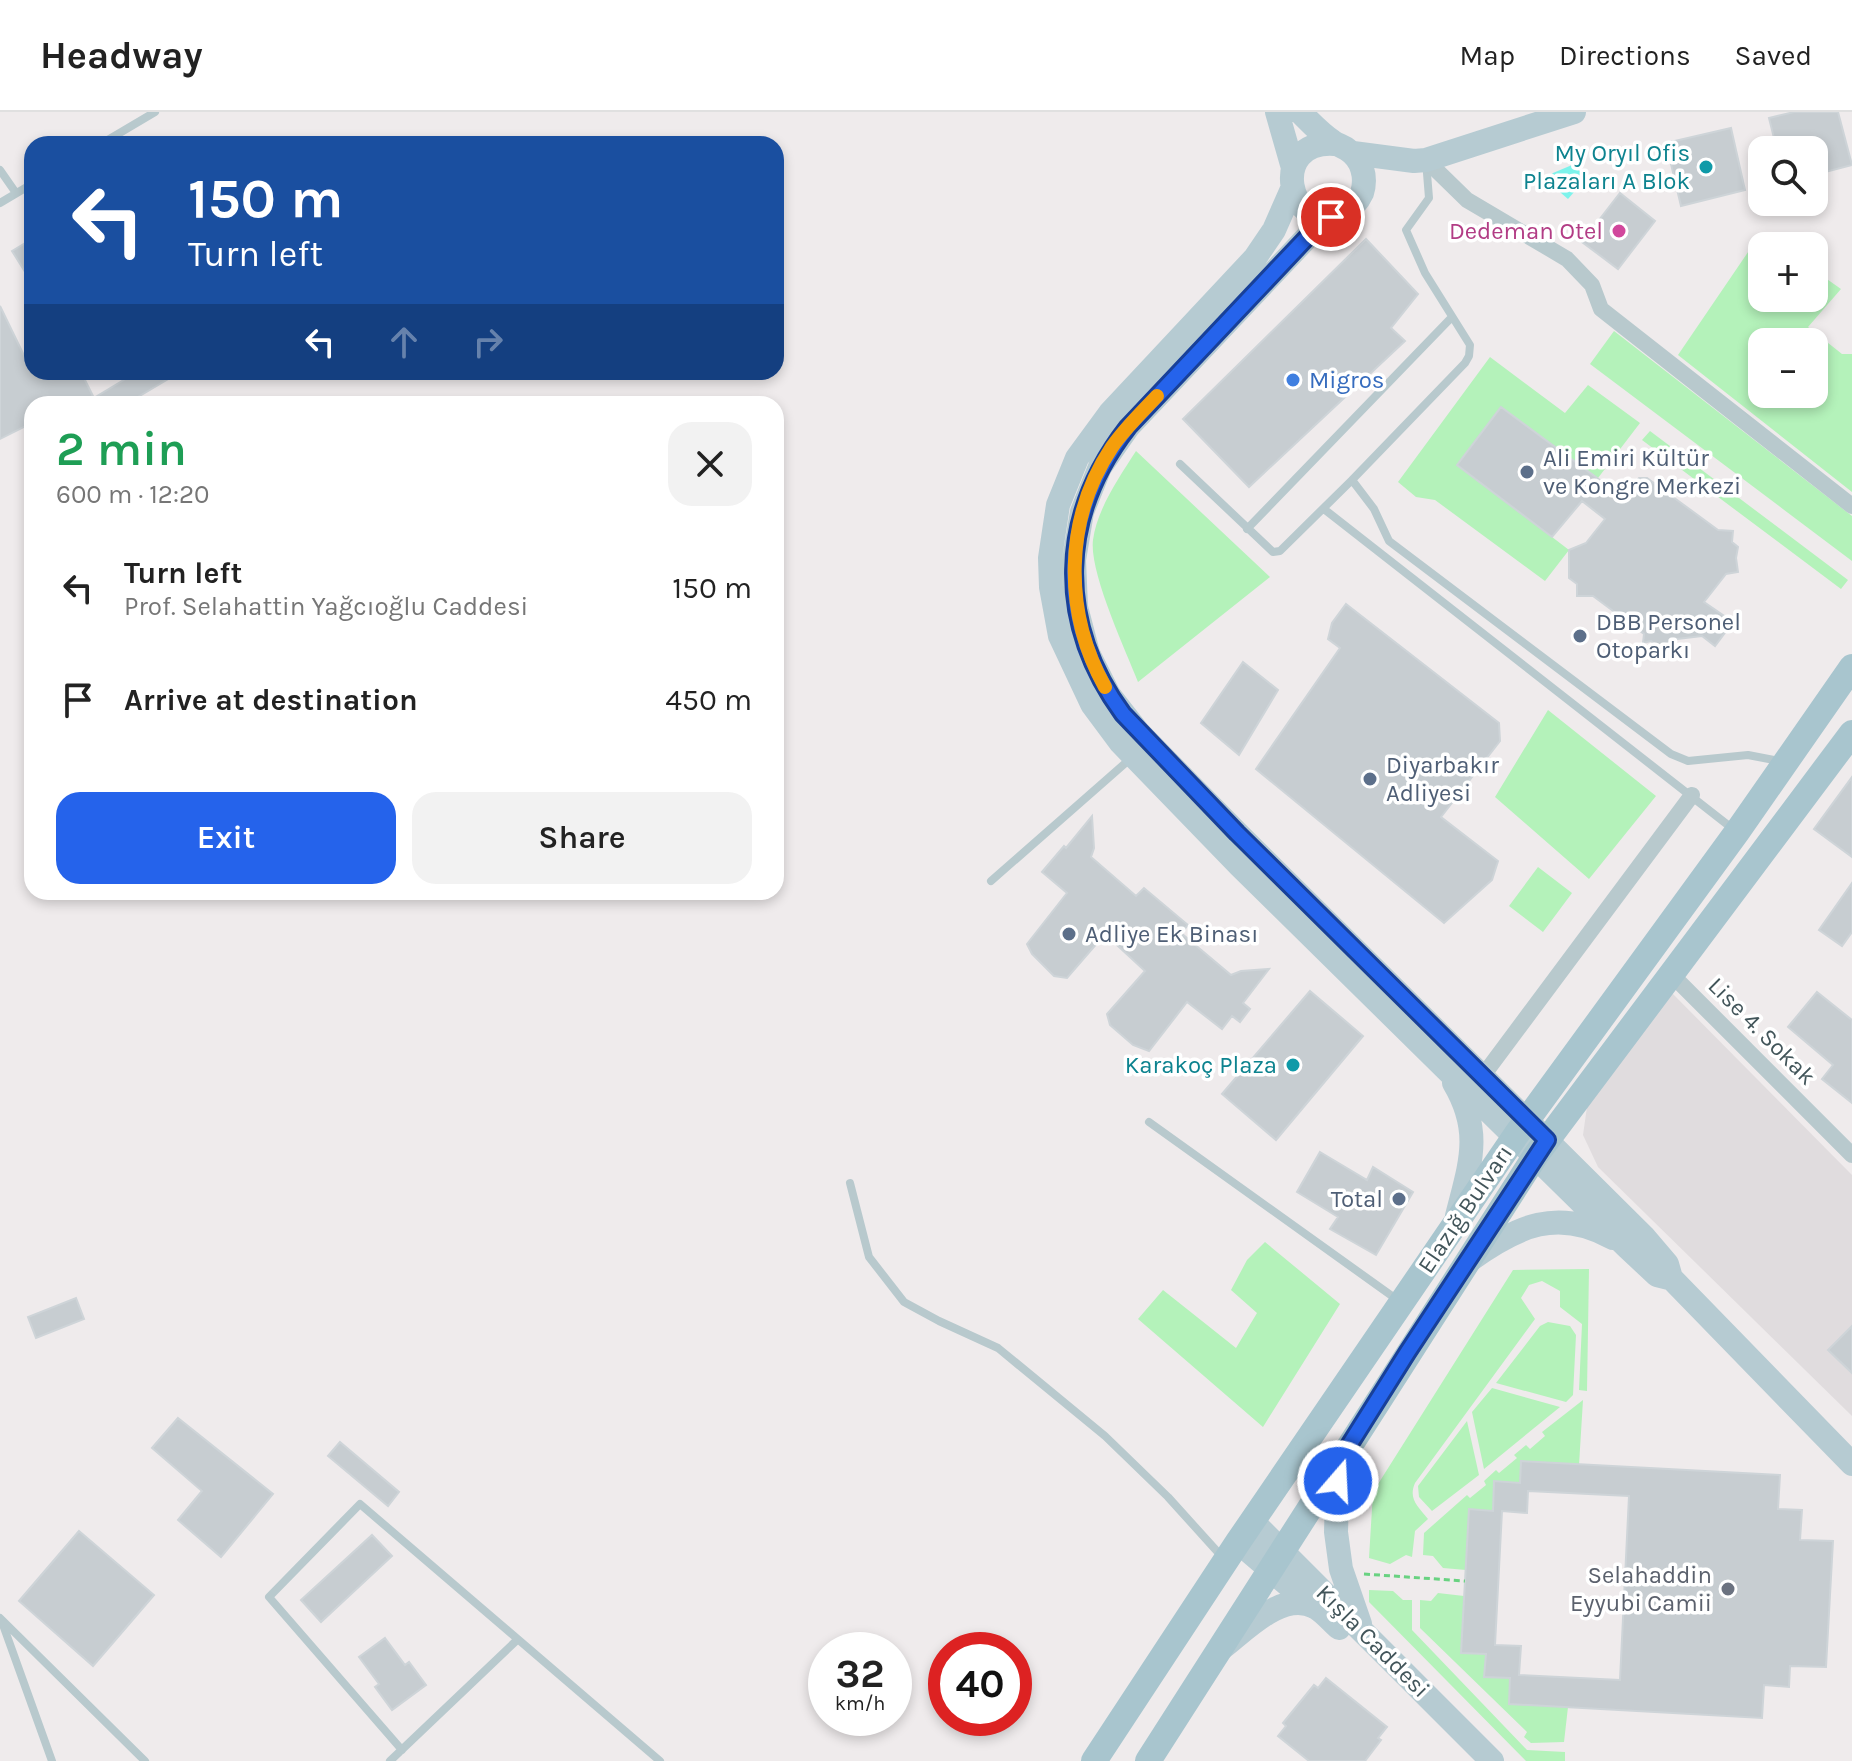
<!DOCTYPE html>
<meta charset="utf-8">
<style>
:root{--surface:#fff;--page:#f2f2f2;--text:#222;--muted:#767676;--line:#e0e0e0;--accent:#2563eb}
body{margin:0;font-family:Karla,sans-serif;background:var(--page);color:var(--text);height:100vh;display:flex;flex-direction:column;font-size:30px;white-space:nowrap}
*{box-sizing:border-box;margin:0}
p{font-size:26px;color:var(--muted)}
.icon{flex:none;width:44px;height:44px;fill:none;stroke:currentColor;stroke-width:2;stroke-linecap:round;stroke-linejoin:round}
.map{position:relative;flex:1;overflow:hidden}
.panel{position:absolute;left:24px;top:284px;width:760px;height:504px;display:flex;flex-direction:column;background:var(--surface);border-radius:24px;box-shadow:0 4px 12px #0003}
.panel>*{flex:none}
.hud{position:absolute;left:24px;top:24px;width:760px;height:244px;border-radius:24px;box-shadow:0 4px 12px #0003;background:#1a4fa0;color:#fff;overflow:hidden}
.fabs{position:absolute;left:1748px;top:24px;display:grid;gap:16px}
.fabs a{display:grid;place-items:center;width:80px;height:80px;border-radius:16px;background:var(--surface);box-shadow:0 4px 12px #0003;font-size:40px}
.speed{position:absolute;left:808px;top:1520px;display:flex;gap:16px;font-size:40px;font-weight:700;text-align:center}
.speed>*{display:grid;place-content:center;width:104px;height:104px;border-radius:50%;background:var(--surface);box-shadow:0 4px 12px #0003;line-height:1}
.speed small{font-size:20px;font-weight:400}
.speed .limit{border:12px solid #d22;background:#fff;color:#111}
.pin{position:absolute;display:grid;place-items:center;width:68px;height:68px;color:#fff;margin:-34px;border:4px solid #fff;border-radius:50%;box-shadow:0 2px 8px #0007}
.me{position:absolute;width:88px;margin:-44px;rotate:19deg;stroke-linejoin:round;filter:drop-shadow(0 0 6px #0008)}
.turn{display:flex;align-items:center;gap:28px;height:168px;padding:0 32px;font-size:36px}
.turn .icon{width:104px;height:104px;stroke-width:2.5}
.turn b{display:block;font-size:56px;line-height:68px}
.lanes{display:flex;align-items:center;height:76px;padding:0 32px;background:#0003;justify-content:center;gap:40px;direction:ltr}
.lanes .off{opacity:.35}
.round{display:grid;place-items:center;flex:none;width:84px;height:84px;border-radius:24px;background:var(--page)}
.head{display:flex;align-items:center;justify-content:space-between;height:136px;padding:0 32px}
h1{font-size:48px;font-weight:600;line-height:60px;color:#1e9e55}
.primary-button{display:flex;gap:16px;margin-top:auto;padding:16px 32px}
.primary-button a{flex:1;height:92px;border-radius:24px;background:var(--accent);color:#fff;font-size:32px;font-weight:600;line-height:92px;text-align:center}
.primary-button a+a{background:var(--page);color:var(--text)}
ul{padding:0;list-style:none}
li{display:flex;align-items:center;gap:24px;height:112px;padding:0 32px}
li div{flex:1}
li b{display:block;font-size:30px}
li em{font-style:normal}
header{display:flex;align-items:center;gap:48px;box-sizing:border-box;height:112px;padding:0 40px;background:var(--surface);border-bottom:2px solid var(--line)}
header strong{font-size:38px}
nav{display:flex;gap:44px;margin-inline-start:auto;font-size:28px}
.map>svg:first-child{display:block}
.education{fill:#e0dcde}
.green{fill:#b4f2ba;fill-rule:evenodd}
.water{fill:#7df3eb}
.building{fill:#c7cdd1;stroke:#ced4d8;stroke-width:2;fill-rule:evenodd}
.lines{fill:none;stroke-linecap:round;stroke-linejoin:round}
.path{stroke:#69d281;stroke-width:3;stroke-dasharray:6 4;stroke-linecap:butt}
.lane{stroke:#b8c9cd;stroke-width:8}
.street{stroke:#b8c9cd;stroke-width:16}
.secondary{stroke:#b6cbd2;stroke-width:24}
.primary{stroke:#a8c5ce;stroke-width:26}
.route-casing{stroke:#184099;stroke-width:20}
.route{stroke:#2563eb;stroke-width:14}
.slow{stroke:#f59e0b;stroke-width:14}
.culture-dot{fill:#0f9aa8;stroke:#fff;stroke-width:3}
.hotel-dot{fill:#d1479c;stroke:#fff;stroke-width:3}
.shop-dot{fill:#3f7fe0;stroke:#fff;stroke-width:3}
.service-dot{fill:#5c6f8a;stroke:#fff;stroke-width:3}
.worship-dot{fill:#6b7280;stroke:#fff;stroke-width:3}
.labels{text-anchor:middle;dominant-baseline:central;stroke-width:7;stroke-linejoin:round;paint-order:stroke}
.culture-label{font-size:24px;fill:#0d838f;stroke:#fff;text-anchor:end}
.hotel-label{font-size:24px;fill:#b23c85;stroke:#fff;text-anchor:end}
.shop-label{font-size:24px;fill:#366cbe;stroke:#fff;text-anchor:start}
.service-label{font-size:24px;fill:#4e5e75;stroke:#fff;text-anchor:start}
.street-label{font-size:24px;fill:#42555a;stroke:#fff}
.worship-label{font-size:24px;fill:#5b616d;stroke:#fff;text-anchor:end}
</style>
<header>
<strong>Headway</strong>
<nav><a>Map</a><a>Directions</a><a>Saved</a></nav>
</header>
<div class="map">
<svg width="1852" height="1649" viewBox="0 0 1852 1649">
<rect width="100%" height="100%" fill="#efebec"/>
<path class="education" d="M1669 878 1852 1063V1304L1598 1055 1583 1023 1587 995Z"/>
<path class="green" d="M1761 121 1780 134H1762V186H1814V158L1841 177 1808 215 1842 242H1852V380L1678 243ZM1762 230H1814V282H1762Z
M1614 219 1852 404V449L1590 252Z
M1490 245 1565 301 1588 273 1640 311 1598 366 1501 295 1458 353 1569 438 1545 469 1435 388 1416 385 1398 370Z
M1650 319 1848 468 1841 477 1642 328Z
M1136 339 1270 465 1138 570C1125 537 1089 460 1093 428 1097 397 1120 364 1136 339Z
M1548 598 1656 684 1589 767 1495 685Z
M1538 755 1572 781 1543 820 1509 794Z
M1265 1130 1340 1192 1263 1315 1138 1207 1163 1178 1236 1236 1257 1201 1231 1178 1247 1148Z
M1589 1157 1587 1279 1579 1278 1582 1212 1560 1195V1179L1542 1169 1529 1173 1521 1186 1535 1207 1415 1371C1408 1387 1418 1394 1428 1407L1415 1419 1412 1445 1406 1443 1390 1452 1369 1446 1373 1380 1513 1158Z
M1548 1210 1570 1214 1576 1223 1573 1283 1566 1290 1496 1271 1540 1214Z
M1492 1276 1560 1295 1484 1357 1472 1300Z
M1583 1288 1579 1353 1520 1371 1495 1369 1493 1399 1470 1397 1466 1458 1443 1456 1433 1444 1423 1443 1424 1421 1467 1383 1470 1386 1486 1373 1484 1369 1496 1358 1499 1361 1517 1346 1514 1343 1526 1333 1530 1337 1545 1324 1542 1320Z
M1467 1309 1479 1363 1432 1399 1419 1385 1418 1374Z
M1369 1478 1393 1479 1403 1488H1412V1518L1527 1638 1565 1640V1649H1526L1369 1490Z
M1438 1481 1464 1484 1461 1541 1486 1542 1485 1565 1510 1566 1509 1592 1568 1595 1564 1630 1531 1631 1524 1625 1527 1620 1420 1516V1488L1431 1489Z"/>
<path class="water" d="M1572 53 1587 65 1568 87 1546 68 1553 61Z"/>
<path class="building" d="M1794 0H1838L1852 53 1814 63V38H1777L1769 6Z
M1731 16 1745 78 1681 94 1666 31Z
M1620 81 1655 109 1618 157 1582 130Z
M32 127V171L12 139Z
M1366 127 1418 182 1391 216 1405 229 1249 375 1183 307Z
M0 194 32 260H81L93 284 77 292H32V311L0 327Z
M137 260H180L126 292H84Z
M1501 295 1608 374 1632 375 1639 366H1647L1718 418 1733 419 1732 430 1738 435 1736 446 1738 460 1726 462 1704 490 1733 510 1715 534 1702 524 1669 528V534H1657L1651 529 1643 531 1644 522 1593 484H1577V472L1569 466V438L1586 431 1605 407 1582 389 1552 425 1457 353Z
M1346 492 1499 611 1500 629 1441 705 1498 749 1492 768 1444 811 1256 657 1340 536 1328 527 1332 511Z
M1243 550 1278 578 1239 643 1201 611Z
M1852 665V745L1814 717Z
M1092 704 1094 736 1091 745 1136 784 1144 776 1188 813 1181 821 1231 863 1241 859 1269 857 1243 891 1250 897 1240 910 1232 904 1222 917 1187 890 1149 939 1133 933 1110 913 1107 902 1145 859 1105 822 1067 866 1054 864 1032 842 1027 832 1067 781 1042 760 1064 734 1066 736Z
M1852 771V820L1842 834 1819 818Z
M1310 879 1363 924 1276 1028 1222 982Z
M1817 880 1852 908V991L1822 967 1833 953 1788 915Z
M1320 1040 1367 1068 1373 1055 1413 1080 1376 1143 1330 1117 1338 1105 1297 1080Z
M76 1186 84 1207 36 1226 28 1205Z
M1852 1214V1261L1828 1238Z
M178 1306 273 1382 221 1445 178 1408 202 1379 152 1336Z
M340 1330 399 1380 388 1394 328 1344Z
M1521 1349 1780 1363 1778 1397 1802 1398 1800 1428 1833 1429 1826 1555 1790 1554 1789 1575 1764 1573 1762 1606 1509 1592 1510 1566 1484 1565 1486 1542 1461 1541 1469 1397 1493 1399 1494 1369 1520 1371ZM1528 1379 1629 1384 1620 1568 1519 1563 1521 1534 1495 1533 1502 1399 1527 1401Z
M79 1419 154 1483 93 1554 19 1489Z
M372 1423 392 1444 321 1510 301 1488Z
M385 1526 405 1553 409 1550 426 1573 392 1598 375 1575 379 1572 359 1545Z
M1326 1566 1387 1615 1378 1626 1381 1628 1365 1649H1309L1278 1624 1286 1614 1283 1611 1314 1573 1318 1576Z"/>
<g class="lines">
<path class="path" d="M1364 1462 1465 1469"/>
<path class="lane" d="M101 32 155 0
M1426 49 1429 86 1406 118 1425 161 1470 233 1469 244 1465 251 1352 368 1374 397 1389 429 1671 642 1688 649 1748 643 1779 649
M0 58 16 81
M0 91 32 72
M1180 352 1273 440 1280 439 1352 368
M1324 397 1733 717
M1247 417 1451 206
M991 769 1130 647
M1149 1010 1399 1189
M850 1071 869 1145 904 1190 939 1209 998 1236 1105 1324 1168 1385 1224 1447
M0 1506 145 1649
M2 1510 52 1649
M402 1638 269 1485 360 1392 660 1649
M390 1649 517 1528"/>
<path class="street" d="M1426 48 1467 88 1567 147 1592 173 1601 197 1852 394
M1672 863 1852 1043
M1482 965 1692 683"/>
<path class="secondary" d="M1277 0 1293 56
M1300 0C1310 10 1320 21 1332 29 1337 33 1343 34 1348 38 1362 47 1367 65 1362 81 1358 90 1350 98 1341 102 1287 123 1268 28 1334 32
M1353 41 1414 49 1426 48 1574 0
M1292 77 1274 118 1255 146 1110 301 1077 346 1058 393 1050 446 1051 475 1060 524 1092 592 1121 631 1239 753 1626 1134 1657 1163 1669 1166
M1331 105 1313 119 1128 315 1100 355 1082 400 1074 448 1076 495 1088 541 1109 583 1138 620 1237 721 1644 1125 1667 1152 1671 1166 1852 1352
M1454 971C1483 1020 1470 1052 1457 1104
M1470 1148C1517 1114 1558 1095 1613 1126
M1338 1351 1336 1420 1341 1457 1360 1512
M1253 1410 1492 1649
M1238 1430 1314 1495
M1222 1536C1246 1518 1282 1478 1315 1495 1324 1500 1332 1510 1339 1516"/>
<path class="primary" d="M1094 1649 1238 1430 1516 1023 1737 720 1852 555
M1148 1649 1536 1043 1852 621"/>
</g>
<g class="lines">
<g class="route-casing">
<path id="route" d="M1331 105 1313 119 1128 315C1058 405 1056 510 1123 602L1237 721 1547 1028 1407 1241 1338 1351V1369"/>
</g>
<use href="#route" class="route"/>
<path class="slow" d="M1105 575C1063 500 1064 407 1112 335 1125 316 1142 300 1157 284"/>
</g>
<g class="culture-dot">
<circle cx="1706" cy="55" r="8"/>
<circle cx="1293" cy="953" r="8"/>
</g>
<circle class="hotel-dot" cx="1619" cy="119" r="8"/>
<circle class="shop-dot" cx="1293" cy="268" r="8"/>
<g class="service-dot">
<circle cx="1527" cy="360" r="8"/>
<circle cx="1580" cy="524" r="8"/>
<circle cx="1370" cy="667" r="8"/>
<circle cx="1069" cy="822" r="8"/>
<circle cx="1399" cy="1087" r="8"/>
</g>
<circle class="worship-dot" cx="1728" cy="1477" r="8"/>
<g class="labels">
<g class="culture-label">
<text x="1690" y="41">My Oryıl Ofis<tspan x="1690" dy="28">Plazaları A Blok</tspan></text>
<text x="1277" y="953">Karakoç Plaza</text>
</g>
<g class="hotel-label">
<text x="1603" y="119">Dedeman Otel</text>
</g>
<g class="shop-label">
<text x="1309" y="268">Migros</text>
</g>
<g class="service-label">
<text x="1543" y="346">Ali Emiri Kültür<tspan x="1543" dy="28">ve Kongre Merkezi</tspan></text>
<text x="1596" y="510">DBB Personel<tspan x="1596" dy="28">Otoparkı</tspan></text>
<text x="1386" y="653">Diyarbakır<tspan x="1386" dy="28">Adliyesi</tspan></text>
<text x="1085" y="822">Adliye Ek Binası</text>
<text x="1383" y="1087" text-anchor="end">Total</text>
</g>
<g class="street-label">
<text transform="translate(1762 919) rotate(45)">Lise 4. Sokak</text>
<text transform="translate(1465 1097) rotate(-56)">Elazığ Bulvarı</text>
<text transform="translate(1373 1529) rotate(45)">Kışla Caddesi</text>
</g>
<g class="worship-label">
<text x="1712" y="1463">Selahaddin<tspan x="1712" dy="28">Eyyubi Camii</tspan></text>
</g>
</g>
</svg>
<div class="fabs">
<a><svg class="icon" aria-label="search" viewBox="0 0 24 24"><circle cx="10" cy="10" r="6"/><path d="M15 15l6 6"/></svg></a>
<a>+</a>
<a>−</a>
</div>
<div class="speed"><div>32<small>km/h</small></div><div class="limit">40</div></div>
<div class="pin" style="left:1331px;top:105px;background:#d93025"><svg class="icon" aria-label="arrive" viewBox="0 0 24 24"><path d="M6 21V4h12l-3 4 3 4H6"/></svg></div>
<svg class="me" style="left:1338px;top:1369px" viewBox="-20 -20 40 40"><circle r="17" fill="#2563eb" stroke="#fff" stroke-width="3"/><path d="M0-11L8 9 0 5-8 9z" fill="#fff"/></svg>
<div class="hud">
<div class="turn"><svg class="icon" aria-label="left" viewBox="0 0 24 24"><path d="M17 20v-9H6M10 6l-5 5 5 5"/></svg><div><b>150 m</b>Turn left</div></div>
<div class="lanes"><svg class="icon" aria-label="left" viewBox="0 0 24 24"><path d="M17 20v-9H6M10 6l-5 5 5 5"/></svg><svg class="icon off" aria-label="ahead" viewBox="0 0 24 24"><path d="M12 20V5M6 11l6-6 6 6"/></svg><svg class="icon off" aria-label="right" viewBox="0 0 24 24"><path d="M7 20v-9h11M14 6l5 5-5 5"/></svg></div>
</div>
<section class="panel">
<div class="head"><div><h1>2 min</h1><p>600 m · 12:20</p></div><a class="round"><svg class="icon" aria-label="close" viewBox="0 0 24 24"><path d="M6 6l12 12M18 6L6 18"/></svg></a></div>
<ul>
<li><svg class="icon" aria-label="left" viewBox="0 0 24 24"><path d="M17 20v-9H6M10 6l-5 5 5 5"/></svg><div><b>Turn left</b><p>Prof. Selahattin Yağcıoğlu Caddesi</p></div><em>150 m</em></li>
<li><svg class="icon" aria-label="arrive" viewBox="0 0 24 24"><path d="M6 21V4h12l-3 4 3 4H6"/></svg><div><b>Arrive at destination</b></div><em>450 m</em></li>
</ul>
<div class="primary-button"><a>Exit</a><a>Share</a></div>
</section>
</div>
